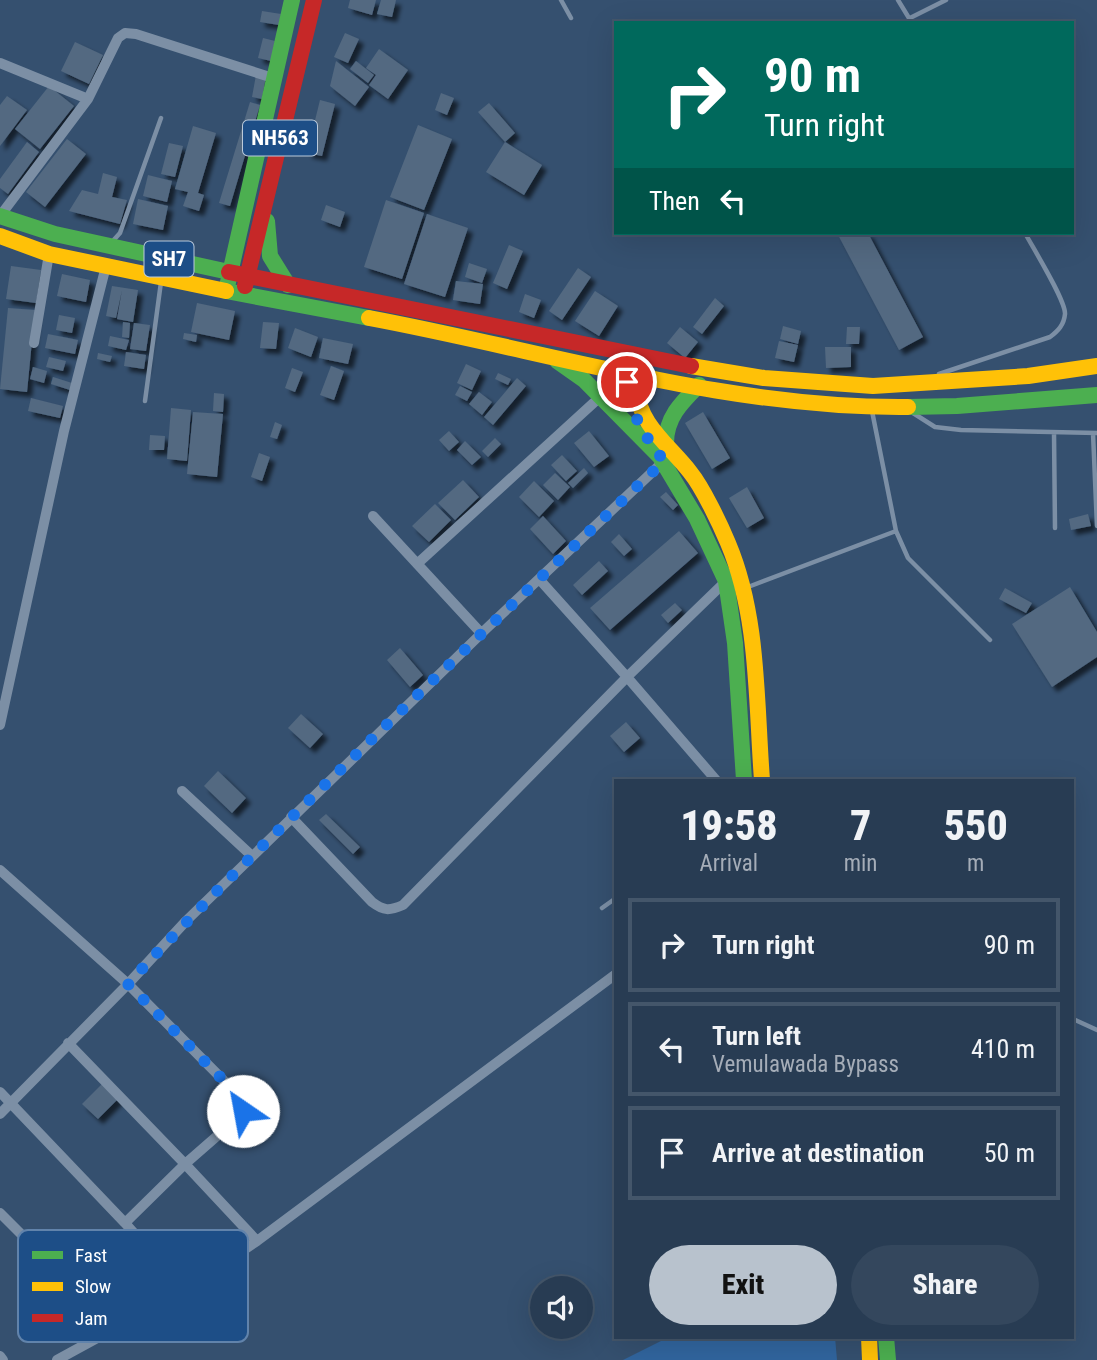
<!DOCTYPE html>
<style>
:root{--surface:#283c53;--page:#34475d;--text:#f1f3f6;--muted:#a5adb8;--line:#44566a;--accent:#b8c2cd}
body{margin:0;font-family:"Roboto Condensed",sans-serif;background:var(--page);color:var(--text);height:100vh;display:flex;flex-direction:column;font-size:26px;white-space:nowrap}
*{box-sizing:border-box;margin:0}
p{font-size:23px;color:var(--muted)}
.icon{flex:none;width:38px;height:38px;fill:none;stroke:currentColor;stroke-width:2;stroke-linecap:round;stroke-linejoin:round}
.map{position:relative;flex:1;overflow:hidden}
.side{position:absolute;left:614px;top:779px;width:460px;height:560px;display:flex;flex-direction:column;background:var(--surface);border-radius:0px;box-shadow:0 7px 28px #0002,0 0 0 2px var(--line)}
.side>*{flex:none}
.banner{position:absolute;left:614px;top:21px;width:460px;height:214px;border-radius:0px;box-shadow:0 7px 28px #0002,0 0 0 2px var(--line);background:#00695c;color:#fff;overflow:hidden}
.fabs{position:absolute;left:530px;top:1276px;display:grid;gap:14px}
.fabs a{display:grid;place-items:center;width:63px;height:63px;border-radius:50%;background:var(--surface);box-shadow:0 7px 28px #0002,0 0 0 2px var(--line);font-size:35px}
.pin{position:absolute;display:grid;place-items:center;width:60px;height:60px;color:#fff;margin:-30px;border:4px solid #fff;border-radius:50%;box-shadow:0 2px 7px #0007}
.me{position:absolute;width:77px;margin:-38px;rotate:327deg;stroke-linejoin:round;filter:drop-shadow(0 0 5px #0008)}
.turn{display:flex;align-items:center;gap:24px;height:147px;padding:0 35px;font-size:32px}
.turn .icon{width:91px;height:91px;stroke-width:2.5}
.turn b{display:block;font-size:49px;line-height:60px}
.then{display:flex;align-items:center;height:66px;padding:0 35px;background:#0003;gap:14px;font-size:26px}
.eta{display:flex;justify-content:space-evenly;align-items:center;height:119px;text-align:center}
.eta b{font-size:42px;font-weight:800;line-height:49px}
.cta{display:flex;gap:14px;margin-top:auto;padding:14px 35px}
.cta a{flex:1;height:80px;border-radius:42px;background:var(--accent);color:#111;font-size:28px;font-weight:800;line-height:80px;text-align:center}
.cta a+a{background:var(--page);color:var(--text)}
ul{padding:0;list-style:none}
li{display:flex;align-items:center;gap:21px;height:94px;margin:0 14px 10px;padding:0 21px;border:4px solid var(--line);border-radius:0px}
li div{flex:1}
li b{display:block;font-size:26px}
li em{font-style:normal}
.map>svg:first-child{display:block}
.green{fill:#31659e}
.building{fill:#536981;filter:url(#shadow)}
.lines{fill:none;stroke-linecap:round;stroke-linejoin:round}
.lane{stroke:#7c8fa5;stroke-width:4.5}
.street{stroke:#7c8fa5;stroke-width:10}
.fast{stroke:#4caf50;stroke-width:16}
.slow{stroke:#ffc107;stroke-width:16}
.jam{stroke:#c62828;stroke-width:16}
.route{stroke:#1a73e8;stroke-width:12;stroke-dasharray:0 21.6}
.labels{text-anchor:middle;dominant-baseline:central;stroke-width:6;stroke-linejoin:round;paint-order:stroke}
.shield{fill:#1d4e87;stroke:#bbcadb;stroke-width:2}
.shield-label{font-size:21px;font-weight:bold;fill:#fff}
.key{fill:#1d4e87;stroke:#6183ab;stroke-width:2}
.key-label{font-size:19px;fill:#fff}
</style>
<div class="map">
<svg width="1097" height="1360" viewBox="0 0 1097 1360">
<defs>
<filter id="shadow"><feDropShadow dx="5" dy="5" stdDeviation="2" flood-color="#0009"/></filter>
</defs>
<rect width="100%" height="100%" fill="#35506f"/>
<path class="green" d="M669 1337H835L837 1360H623Z"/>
<path class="building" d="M350 0H376L372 15 348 8Z
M381 0H396L392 17 377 14Z
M262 11 281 14 279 25 260 22Z
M345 33 359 39 348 63 334 57Z
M263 38 275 41 271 61 258 58Z
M75 42 103 55 89 84 61 71Z
M379 49 408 70 388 99 369 85 376 75 366 68Z
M336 61 369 87 355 106 330 86Z
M356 61 374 75 368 83 350 69Z
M256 75 266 76 262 99 252 97Z
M49 86 74 106 40 149 15 129Z
M441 93 454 98 447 115 435 110Z
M7 96 27 110 0 146V105Z
M320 100 335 104 322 156 307 153Z
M250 102 260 105 230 206 219 203Z
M489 103 515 133 505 142 478 112Z
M418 125 452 139 424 210 390 197Z
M193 126 216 133 198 193 204 195 199 211 183 206 188 192 175 189Z
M67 139 86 154 45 207 26 192Z
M27 142 39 152 8 194 0 188V179Z
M505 142 542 165 524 195 486 172Z
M169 143 183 146 175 177 161 174Z
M103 173 117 177 112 197 127 200 120 224 69 211 82 190 98 194Z
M148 175 172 181 167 202 143 196Z
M138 199 168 206 163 230 133 224Z
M386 200 424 213 402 279 364 267Z
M326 205 345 212 340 227 321 220Z
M427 214 468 228 445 297 404 284Z
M837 233H868L923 337 899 350Z
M509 245 523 251 507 289 493 283Z
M469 263 487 269 482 283 465 277Z
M11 266 41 270 36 303 6 299Z
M578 268 591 277 562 320 549 311Z
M62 274 90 280 86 302 57 296Z
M456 281 483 284 480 304 453 300Z
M112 286 138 290 133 322 117 319 122 290 116 318 106 316Z
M595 291 618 306 599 336 575 321Z
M525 294 541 300 534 318 519 312Z
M715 298 724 306 702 334 693 327Z
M197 303 235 311 229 340 191 332Z
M8 308 35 310 27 392 0 389Z
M59 315 75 318 72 333 56 330Z
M123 322 130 323 129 338 122 337Z
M263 322 279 323 276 349 260 348Z
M134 323 150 325 146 351 130 349Z
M783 326 801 331 798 344 780 339Z
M680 327 698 342 685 358 667 343Z
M847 327H860L859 344H846Z
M295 328 318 337 311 357 288 348Z
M184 333 197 335 196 342 183 339Z
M48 334 78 340 75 354 45 348Z
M110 336 129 340 126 350 108 346Z
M323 338 353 344 348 364 319 358Z
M779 341 798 345 794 362 775 358Z
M825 347H851V367L826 368Z
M126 352 146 355 144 369 124 366Z
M98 353 112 356 110 362 97 359Z
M49 357 66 361 63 371 46 367Z
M466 364 481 371 472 390 457 383Z
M331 366 344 371 334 400 320 395Z
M33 367 47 371 44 383 30 379Z
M292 368 303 372 295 392 285 388Z
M498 373 511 379 508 385 495 379Z
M53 377 72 383 70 390 51 384Z
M517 378 526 386 493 425 484 417Z
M460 386 472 392 467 401 455 395Z
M479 392 492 402 482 415 469 404Z
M214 393 224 394 223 412 213 411Z
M31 398 63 406 60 418 28 411Z
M171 408 191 410 187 461 167 459Z
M193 412 223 414 217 477 187 474Z
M703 412 730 458 712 469 685 423Z
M275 422 282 425 277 439 270 437Z
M449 431 459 442 449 451 439 440Z
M589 431 609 456 594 467 574 443Z
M150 435 165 436 164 450H149Z
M495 438 501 444 488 457 482 451Z
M465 441 481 457 472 465 457 450Z
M259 453 270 457 262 481 251 477Z
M562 455 577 471 566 481 551 465Z
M584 468 588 473 573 488 568 483Z
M555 473 570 487 558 500 543 485Z
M463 480 479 497 455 520 438 503Z
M534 481 554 501 539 517 519 497Z
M747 487 764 518 747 528 729 498Z
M666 492 678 505 673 510 660 497Z
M435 504 451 520 429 542 412 526Z
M1088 514 1091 526 1071 530 1069 519Z
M543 516 566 541 553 554 530 529Z
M679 531 698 553 610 630 590 608Z
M619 534 632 549 624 556 611 542Z
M599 561 608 571 582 595 573 585Z
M1070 587 1097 632V657L1052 687 1012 624Z
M1005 588 1032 603 1026 613 999 599Z
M675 603 682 610 668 623 661 615Z
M400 648 423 675 410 687 387 660Z
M301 714 323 734 310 748 288 728Z
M626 722 640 738 624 752 610 736Z
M218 771 246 798 232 813 204 786Z
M326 814 360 847 353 854 319 820Z
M102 1084 118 1099 98 1119 82 1104Z"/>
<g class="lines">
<path class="lane" d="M561 0 571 18
M898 0 912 23
M910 18 946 0
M111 243 120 233 161 118
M939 374 1050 337C1058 331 1064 325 1065 314 1066 301 1033 248 1025 233
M145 401 161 282
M872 411 896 531 908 558 990 640
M913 413 935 427 961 430 1097 433
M1054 433 1055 528
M1093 433 1097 526
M748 587 896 531
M602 908 616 898
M1073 1019 1097 1030"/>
<path class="street" d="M0 63 88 99 0 216
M88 99 118 38 125 33 136 34 273 78
M34 343 49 254
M373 516 481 633
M417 564 600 397
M539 579 627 677 716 780
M0 725 64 431 106 266
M182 791 252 856
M291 817 372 902C384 911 389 911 403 905L627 677 726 581
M0 870 128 984 240 1097 243 1105 240 1116 185 1164 257 1241
M68 1043 185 1164 125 1223
M0 1092 125 1223 185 1290
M0 1114 128 984 186 921 487 628 664 461
M0 1213 32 1245 108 1334
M0 1356 3 1360
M57 1360 185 1290 257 1241 616 974"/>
<path class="fast" d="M292 0 226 291 369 318
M0 216 55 234 229 272
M267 221 270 256 288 285
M557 361 584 380 664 461
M908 407 957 406 1097 395
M666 443C666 417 682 402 699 385
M657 452 697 519 726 581 735 643 744 780
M886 1337 888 1360"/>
<path class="slow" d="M0 236 49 254 226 291
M369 318C547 351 725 409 908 407
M642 362C640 371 638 380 637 388 636 422 672 448 690 472 703 488 720 524 728 543 759 616 756 702 762 780
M691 366 764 378 873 386 1028 376 1097 366
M869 1337 870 1360"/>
<path class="jam" d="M229 272 691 366
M245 286 314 0"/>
</g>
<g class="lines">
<path class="route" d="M243 1111 240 1097 128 984C193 913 261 847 330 780 440 672 552 567 664 461 645 436 630 414 627 382"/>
</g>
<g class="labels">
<g class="shield">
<rect x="243" y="120.5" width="74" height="35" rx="5"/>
<rect x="144.5" y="241.5" width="49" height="35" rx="5"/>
</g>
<g class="shield-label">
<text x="280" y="138">NH563</text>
<text x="169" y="259">SH7</text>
</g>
</g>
<rect x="18" y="1230" width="230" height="112" rx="10" class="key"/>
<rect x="32" y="1251" width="31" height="8" fill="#4caf50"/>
<rect x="32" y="1282" width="31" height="9" fill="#ffc107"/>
<rect x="32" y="1314" width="31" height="8" fill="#c62828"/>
<g class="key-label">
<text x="75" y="1262">Fast</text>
<text x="75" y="1293">Slow</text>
<text x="75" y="1325">Jam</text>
</g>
</svg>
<div class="fabs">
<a><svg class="icon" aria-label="sound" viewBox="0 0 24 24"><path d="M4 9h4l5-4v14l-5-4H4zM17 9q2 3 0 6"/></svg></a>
</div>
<div class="pin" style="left:627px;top:382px;background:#d93025"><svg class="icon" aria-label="arrive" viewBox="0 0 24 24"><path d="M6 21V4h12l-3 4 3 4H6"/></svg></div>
<svg class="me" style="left:243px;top:1111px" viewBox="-20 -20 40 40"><circle r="19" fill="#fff"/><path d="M0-13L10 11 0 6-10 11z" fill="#1a73e8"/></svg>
<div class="banner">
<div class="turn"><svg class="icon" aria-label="right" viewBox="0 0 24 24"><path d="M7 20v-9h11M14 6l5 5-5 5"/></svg><div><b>90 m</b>Turn right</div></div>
<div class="then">Then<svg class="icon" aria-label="left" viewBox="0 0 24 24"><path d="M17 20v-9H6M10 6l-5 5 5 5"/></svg></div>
</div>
<section class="side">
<div class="eta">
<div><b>19:58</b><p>Arrival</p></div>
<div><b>7</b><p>min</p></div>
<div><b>550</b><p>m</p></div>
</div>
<ul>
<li><svg class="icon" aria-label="right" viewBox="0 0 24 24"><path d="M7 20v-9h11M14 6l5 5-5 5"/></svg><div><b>Turn right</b></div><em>90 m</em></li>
<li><svg class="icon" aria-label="left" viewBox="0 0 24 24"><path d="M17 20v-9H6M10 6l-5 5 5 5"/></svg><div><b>Turn left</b><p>Vemulawada Bypass</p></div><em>410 m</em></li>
<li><svg class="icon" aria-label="arrive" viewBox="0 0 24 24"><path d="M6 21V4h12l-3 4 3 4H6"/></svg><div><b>Arrive at destination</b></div><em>50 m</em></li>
</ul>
<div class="cta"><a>Exit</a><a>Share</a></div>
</section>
</div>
